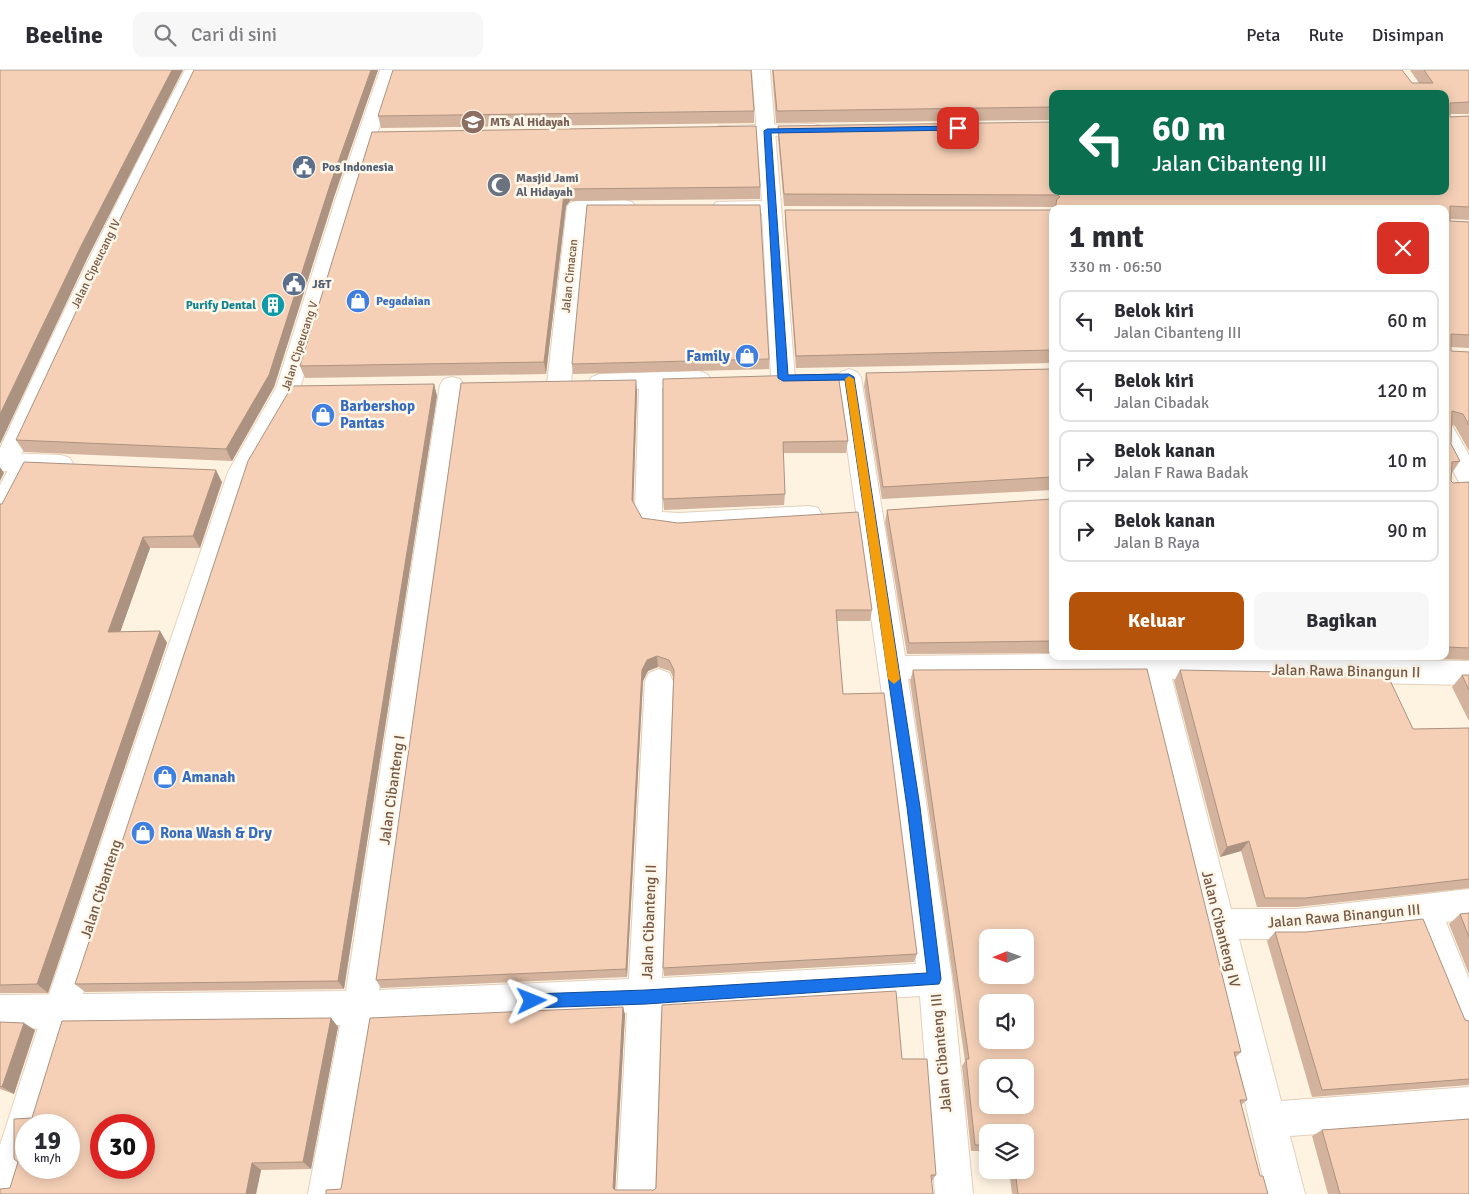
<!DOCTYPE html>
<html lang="id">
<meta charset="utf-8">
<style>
:root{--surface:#fff;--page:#f7f7f7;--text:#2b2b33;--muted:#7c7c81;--line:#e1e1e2;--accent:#b45309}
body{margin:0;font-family:Signika,sans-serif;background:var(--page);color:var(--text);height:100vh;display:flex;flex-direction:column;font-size:19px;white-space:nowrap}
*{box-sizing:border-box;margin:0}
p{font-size:16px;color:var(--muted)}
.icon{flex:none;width:28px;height:28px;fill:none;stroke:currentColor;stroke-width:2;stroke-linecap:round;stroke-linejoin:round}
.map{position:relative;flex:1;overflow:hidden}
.drawer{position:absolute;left:1049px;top:135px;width:400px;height:455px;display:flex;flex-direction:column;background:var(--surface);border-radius:10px;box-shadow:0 2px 12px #0003}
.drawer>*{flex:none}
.top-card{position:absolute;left:1049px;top:20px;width:400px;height:105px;border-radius:10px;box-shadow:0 2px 12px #0003;background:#0b6e4f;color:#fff;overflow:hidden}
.needle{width:32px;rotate:269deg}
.buttons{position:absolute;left:979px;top:859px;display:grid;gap:10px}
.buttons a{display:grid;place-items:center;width:55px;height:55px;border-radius:10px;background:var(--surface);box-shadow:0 2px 12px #0003;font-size:25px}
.speed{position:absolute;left:15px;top:1044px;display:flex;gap:10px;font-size:25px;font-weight:700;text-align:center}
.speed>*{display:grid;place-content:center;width:65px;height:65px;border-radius:50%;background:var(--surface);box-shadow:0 2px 12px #0003;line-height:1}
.speed small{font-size:12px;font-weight:400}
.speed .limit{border:8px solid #d22;background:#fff;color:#111}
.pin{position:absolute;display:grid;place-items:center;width:42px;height:42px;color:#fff;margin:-21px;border-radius:10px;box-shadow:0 2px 8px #0006}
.me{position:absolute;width:55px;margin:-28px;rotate:88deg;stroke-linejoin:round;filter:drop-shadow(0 0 4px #0008)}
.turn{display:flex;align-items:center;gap:18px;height:105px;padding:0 20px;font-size:22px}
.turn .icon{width:65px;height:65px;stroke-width:2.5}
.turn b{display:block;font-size:35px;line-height:42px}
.round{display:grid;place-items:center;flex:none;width:52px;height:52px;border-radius:10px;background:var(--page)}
.head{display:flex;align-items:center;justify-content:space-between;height:85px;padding:0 20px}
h1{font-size:30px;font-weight:800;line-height:38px}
.action{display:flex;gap:10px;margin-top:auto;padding:10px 20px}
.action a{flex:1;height:58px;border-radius:10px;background:var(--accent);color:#fff;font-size:20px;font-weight:800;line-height:58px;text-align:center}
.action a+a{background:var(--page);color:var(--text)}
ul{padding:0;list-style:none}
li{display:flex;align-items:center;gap:15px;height:62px;margin:0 10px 8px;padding:0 10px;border:2px solid var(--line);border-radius:10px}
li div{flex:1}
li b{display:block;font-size:19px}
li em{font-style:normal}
header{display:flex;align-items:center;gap:30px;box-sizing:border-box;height:70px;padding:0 25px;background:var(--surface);border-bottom:1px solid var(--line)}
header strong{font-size:24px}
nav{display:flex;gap:28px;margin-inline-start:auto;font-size:18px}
.search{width:350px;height:45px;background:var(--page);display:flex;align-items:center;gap:12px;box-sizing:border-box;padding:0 18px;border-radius:10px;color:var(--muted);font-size:19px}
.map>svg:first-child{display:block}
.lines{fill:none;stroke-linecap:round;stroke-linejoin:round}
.street-casing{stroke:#e3cfbc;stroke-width:2}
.secondary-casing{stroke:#ead2bc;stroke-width:2}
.street{fill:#fff;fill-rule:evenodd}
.secondary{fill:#fff;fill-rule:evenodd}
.wall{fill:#d3b39d}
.shaded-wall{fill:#ac9280}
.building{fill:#f5d0b7;stroke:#ac9280;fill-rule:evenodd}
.route{fill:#1a73e8;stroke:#114b97}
.slow{fill:#f59e0b}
.labels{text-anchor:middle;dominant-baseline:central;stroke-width:5;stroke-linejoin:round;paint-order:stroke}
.far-education-label{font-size:12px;font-weight:bold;fill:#785e54;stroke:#fff7e9;text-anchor:start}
.far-service-label{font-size:12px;font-weight:bold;fill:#4e5e75;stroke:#fff7e9;text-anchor:start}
.far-worship-label{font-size:12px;font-weight:bold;fill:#5b616d;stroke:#fff7e9;text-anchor:start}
.far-street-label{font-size:12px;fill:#775846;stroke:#fff7e9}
.far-shop-label{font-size:12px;font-weight:bold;fill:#366cbe;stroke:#fff7e9;text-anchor:start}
.far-culture-label{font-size:12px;font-weight:bold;fill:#0d838f;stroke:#fff7e9;text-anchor:end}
.shop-label{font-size:15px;font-weight:bold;fill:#366cbe;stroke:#fff7e9;text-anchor:start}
.street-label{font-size:15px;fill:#775846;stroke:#fff7e9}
</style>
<header>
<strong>Beeline</strong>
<div class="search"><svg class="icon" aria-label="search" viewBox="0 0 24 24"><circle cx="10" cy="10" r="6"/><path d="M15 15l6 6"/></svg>Cari di sini</div>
<nav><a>Peta</a><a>Rute</a><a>Disimpan</a></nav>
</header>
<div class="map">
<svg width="1469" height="1124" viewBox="0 0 1469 1124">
<rect width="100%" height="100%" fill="#fef3e1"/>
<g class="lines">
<g class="street-casing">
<path id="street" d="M185 0H203C138 127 79 255 21 385L33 387 36 393 9 445 0 447V415L8 400 0 399V378C59 250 119 124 185 0Z
M752 0H770L795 308 791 313 783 316 775 313 771 308 762 143 716 140 713 136 716 132 762 131Z
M625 130 632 132 635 136 632 140 586 143 571 314 567 319 559 322 551 319 547 314 567 137 570 133 577 131Z
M849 299 857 302 861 307 905 586 1052 584V586L1469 591V615L1172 609 1231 839H1297L1469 819V849L1446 852 1469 909V961L1467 962 1455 957 1414 856 1297 869H1239L1281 1031 1469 1017V1053L1290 1066 1305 1124H1267L1143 608 908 609 952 909 973 1124H935L920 926 661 941 655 1124H617L627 943 374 954 346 1124H308L340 955 0 959V925L346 921 440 315 444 309 452 307 460 309 464 315 379 920 629 909 645 611 649 603 659 599 669 603 673 611 662 908 916 894 898 737 837 307 841 302Z
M699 301 707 304 711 309 707 314 662 318V442L679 443 809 436 818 438 822 445 818 452 809 454 679 463 645 458 635 442 639 319 600 320 592 317 588 312 592 307 600 304Z
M1445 355 1453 357 1469 385V417L1460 414 1445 386Z"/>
</g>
<g class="secondary-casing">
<path id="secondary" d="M380 0H398L356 128 300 318 252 402 77 942 43 1055H26V1098H30L22 1124H0V1075L43 942 228 402 276 318 336 128Z
M814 54 821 56 823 60 821 64 720 68 713 66 711 62 713 58 720 56Z
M0 383 61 385 70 388 73 394 70 400 61 403 0 401Z"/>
</g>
<use href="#street" class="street"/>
<use href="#secondary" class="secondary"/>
</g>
<path class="wall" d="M194 0H378L334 127 274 317 232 391 24 382 16 370Z
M772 0H1402L1412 13H1419L1410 0H1469V44H1450V47L1469 46V150L1450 149V151L1469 152V278L1451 277V281L1469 282V381L1455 356 1452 355 1451 374 1460 391 1452 403 1451 411 1453 413 1469 412V590L1439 589 1438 586H1445V139H1054L1055 137 784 136 778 68V56L1445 121 1052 24V50L776 53Z
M754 41V53L381 58 378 46Z
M372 62 760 117V129L570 131 566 136 546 304 305 308 300 296Z
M785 140H1052V293L796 298 785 152Z
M769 289V299L573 304 572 294Z
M1052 299V420L882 429 864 316 866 303Z
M838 304 848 371 846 383H783L785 424 784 435 664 440 663 429Z
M434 314 437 326 344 919 85 922 75 914Z
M637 322 633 433 642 448 872 540 870 551H837L843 624 917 884 914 892 664 906 663 898 674 609 670 601 658 597 648 601 643 611 627 907 381 918 376 910Z
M222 412 200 478H150L120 562 160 561 167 573 48 923H0V434Z
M1052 429V583L907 584 885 452 887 440Z
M1229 586H1368L1367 588Z
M913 600 1241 982 1236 987 1247 1030 1241 1035 1260 1106 1268 1124H1012L1009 1100H1025V1062H988V1081H971L962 996 965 991 910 611Z
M1180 600 1413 659 1469 658V818L1297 837H1257L1241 781 1220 787 1174 611Z
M1462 605H1469V651L1452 617Z
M1469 843V904L1449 854 1460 844Z
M1275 862 1469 951V1015L1312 1027 1267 871Z
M623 937 625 945 615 1120H654L902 989 936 1105 932 1111H931L933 1124 341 1119Z
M331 948 338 957 311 1099 261 1100 256 1124H0L10 1118 32 1048Z
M0 952 35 960 14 1024 0 1019Z
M1322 1060 1469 1124H1328L1312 1066Z"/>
<path class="shaded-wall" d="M172 0H183L88 187 0 374V344L82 174Z
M371 0H378L334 127 274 317 232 391 226 379 330 115Z
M568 119 570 131 566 136 546 304 544 292 564 124Z
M636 310 637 322 633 442 632 430Z
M434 314 437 326 344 919 338 911Z
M0 397 4 403 0 411Z
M216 400 222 412 200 478 193 466Z
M143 467 150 478 116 574 108 562Z
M160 561 167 573 48 923 37 914Z
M657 586 658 597 648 601 643 611 627 907 626 899 642 600 647 590Z
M1249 771 1241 781 1220 787 1227 777Z
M623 937 625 945 615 1124 613 1118Z
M331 948 338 957 311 1099 303 1092Z
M24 953 35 960 14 1024 2 1017Z
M252 1093 261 1100 256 1124H246Z"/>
<path class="building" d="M0 0H172L82 174 0 344Z
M194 0H371L330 115 269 305 226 379 16 370 105 180Z
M393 0H751L754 41 378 46Z
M773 0H1402L1412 13H1433L1424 0H1469V32L1450 33V47L1469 46V137L1450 136V151L1469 152V265L1451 264V281L1469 282V355L1463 344 1452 341 1451 374 1460 391 1452 392 1451 411 1453 413 1469 412V578L1448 577 1447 574H1445V139H1055L1057 129 1060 127 1058 125 784 124 778 56 1052 52V121H1445V24H1052V37L777 41Z
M756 56 760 117 568 119 564 124 544 292 300 296 372 62Z
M587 135H760L769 289 572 294Z
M785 140H1052V280L796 286Z
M1052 299V407L883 417 866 303Z
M838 304 848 371 783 372 785 424 663 429V309Z
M636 310 632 430 642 448 678 453 858 442 872 540H836L843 624 884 623 917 884 663 898 674 600 669 590 657 586 647 590 642 600 626 899 376 910 461 313Z
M434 314 338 911 75 914 248 391 292 316Z
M24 392 216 400 193 466 143 467 108 562 160 561 37 914 0 915V434H2Z
M1052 429V571L909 573 887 440Z
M1147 599 1241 982H1234L1247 1030H1240L1260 1106H1263L1268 1124H1018L1015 1100H1025V1062H988V1075H975L966 989H969L913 600ZM988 868H1025V905H988ZM988 932H1025V970H988ZM988 998H1025V1035H988Z
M1180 600 1387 604 1413 659 1469 658V809L1305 828H1265L1249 771 1227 777Z
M1462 605H1469V620Z
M1469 843V867L1460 844Z
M1423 849 1465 950 1469 951V1009L1322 1020 1275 862H1306Z
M896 921 902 989H927L936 1105H931L933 1124H326V1120L341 1119 370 948 623 937 613 1118 615 1120H654L656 1118 662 935Z
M331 948 303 1092 252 1093 246 1124H0V1119L10 1118 18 1092 14 1089V1049L32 1048 62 951ZM26 1055H69V1098H26ZM101 1055H144V1098H101Z
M0 952 24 953 2 1017 0 1016Z
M1469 1049V1124H1340L1322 1060Z"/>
<path class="route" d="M958 56 961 58 960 60 771 63 788 305 849 304 854 307 920 737 941 909 939 914 646 934 532 938 527 936 525 931 527 926 532 924 646 920 927 903 907 737 845 310 783 311 778 308 764 61 767 59Z"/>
<path class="slow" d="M849 306 854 309 900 609 894 614 888 609 845 309Z"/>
<defs>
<g id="school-disc" transform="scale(1.25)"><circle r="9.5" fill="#8d6e63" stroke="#fff7e9"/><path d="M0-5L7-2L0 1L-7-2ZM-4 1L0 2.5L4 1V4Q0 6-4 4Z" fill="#fff"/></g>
<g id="civic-disc" transform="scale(1.25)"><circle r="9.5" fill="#5c6f8a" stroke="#fff7e9"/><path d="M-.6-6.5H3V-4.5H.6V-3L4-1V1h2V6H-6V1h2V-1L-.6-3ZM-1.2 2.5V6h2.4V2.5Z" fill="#fff"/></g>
<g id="mosque-disc" transform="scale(1.25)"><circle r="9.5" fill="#6b7280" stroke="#fff7e9"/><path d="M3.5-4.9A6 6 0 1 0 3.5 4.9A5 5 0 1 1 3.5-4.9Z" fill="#fff"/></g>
<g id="shop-disc" transform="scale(1.25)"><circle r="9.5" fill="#3f7fe0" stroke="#fff7e9"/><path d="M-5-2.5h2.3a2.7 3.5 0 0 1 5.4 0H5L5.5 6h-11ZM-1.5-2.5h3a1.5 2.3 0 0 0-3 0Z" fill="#fff"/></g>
<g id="building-disc" transform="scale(1.25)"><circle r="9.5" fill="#0f9aa8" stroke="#fff7e9"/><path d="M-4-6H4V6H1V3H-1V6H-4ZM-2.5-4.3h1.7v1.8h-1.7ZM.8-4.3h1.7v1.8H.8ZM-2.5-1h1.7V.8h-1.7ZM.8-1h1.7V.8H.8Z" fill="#fff"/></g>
</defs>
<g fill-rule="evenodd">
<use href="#school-disc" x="473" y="52"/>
<use href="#civic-disc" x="304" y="97"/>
<use href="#mosque-disc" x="499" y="115"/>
<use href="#civic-disc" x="294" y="214"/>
<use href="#shop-disc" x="358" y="231"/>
<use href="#building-disc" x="273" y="235"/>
<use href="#shop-disc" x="747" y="286"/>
<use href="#shop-disc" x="323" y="345"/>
<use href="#shop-disc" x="165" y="707"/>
<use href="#shop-disc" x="143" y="763"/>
</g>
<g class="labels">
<g class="far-education-label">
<text x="490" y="52">MTs Al Hidayah</text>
</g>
<g class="far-service-label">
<text x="322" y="97">Pos Indonesia</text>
<text x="312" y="214">J&amp;T</text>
</g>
<g class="far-worship-label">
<text x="516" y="108">Masjid Jami<tspan x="516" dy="14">Al Hidayah</tspan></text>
</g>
<g class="far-street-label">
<text transform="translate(96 194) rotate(-64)">Jalan Cipeucang IV</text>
<text transform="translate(570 206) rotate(-84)">Jalan Cimacan</text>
<text transform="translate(300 276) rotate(-72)">Jalan Cipeucang V</text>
</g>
<g class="far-shop-label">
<text x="376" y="231">Pegadaian</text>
</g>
<g class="far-culture-label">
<text x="256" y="235">Purify Dental</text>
</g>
<g class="shop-label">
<text x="730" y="286" text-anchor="end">Family</text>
<text x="340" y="336">Barbershop<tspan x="340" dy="17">Pantas</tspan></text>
<text x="182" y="707">Amanah</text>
<text x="160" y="763">Rona Wash &amp; Dry</text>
</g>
<g class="street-label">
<text transform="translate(1346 601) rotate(1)">Jalan Rawa Binangun II</text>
<text transform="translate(392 720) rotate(-82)">Jalan Cibanteng I</text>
<text transform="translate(101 819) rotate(-72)">Jalan Cibanteng</text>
<text transform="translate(1344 846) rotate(-5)">Jalan Rawa Binangun III</text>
<text transform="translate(649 852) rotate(-88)">Jalan Cibanteng II</text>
<text transform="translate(1221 859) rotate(76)">Jalan Cibanteng IV</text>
<text transform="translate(941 983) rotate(-95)">Jalan Cibanteng III</text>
</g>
</g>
</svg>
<div class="buttons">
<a><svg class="needle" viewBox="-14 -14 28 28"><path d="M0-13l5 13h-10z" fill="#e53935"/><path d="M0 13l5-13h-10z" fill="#7c7c81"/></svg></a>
<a><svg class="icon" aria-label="sound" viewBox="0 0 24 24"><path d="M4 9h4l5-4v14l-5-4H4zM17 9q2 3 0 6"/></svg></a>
<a><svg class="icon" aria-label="search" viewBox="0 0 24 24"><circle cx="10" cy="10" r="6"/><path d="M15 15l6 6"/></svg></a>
<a><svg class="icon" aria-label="layers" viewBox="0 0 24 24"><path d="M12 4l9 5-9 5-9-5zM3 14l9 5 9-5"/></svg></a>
</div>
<div class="speed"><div>19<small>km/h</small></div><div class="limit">30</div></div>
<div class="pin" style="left:958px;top:58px;background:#d93025"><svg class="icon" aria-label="arrive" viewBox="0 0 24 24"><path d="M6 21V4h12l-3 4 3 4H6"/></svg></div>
<svg class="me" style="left:532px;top:931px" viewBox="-20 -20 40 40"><path d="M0-17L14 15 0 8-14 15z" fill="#1a73e8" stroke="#fff" stroke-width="4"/></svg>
<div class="top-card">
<div class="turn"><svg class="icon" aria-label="left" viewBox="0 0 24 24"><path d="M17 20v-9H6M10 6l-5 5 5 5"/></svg><div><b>60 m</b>Jalan Cibanteng III</div></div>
</div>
<section class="drawer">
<div class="head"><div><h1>1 mnt</h1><p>330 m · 06:50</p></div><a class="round" style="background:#d93025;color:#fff"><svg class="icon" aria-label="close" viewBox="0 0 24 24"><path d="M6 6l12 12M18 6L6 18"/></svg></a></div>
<ul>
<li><svg class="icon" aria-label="left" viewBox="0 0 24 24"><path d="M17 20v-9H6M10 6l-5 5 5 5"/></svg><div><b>Belok kiri</b><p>Jalan Cibanteng III</p></div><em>60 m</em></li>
<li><svg class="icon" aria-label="left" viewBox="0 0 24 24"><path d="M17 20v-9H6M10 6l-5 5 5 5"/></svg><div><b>Belok kiri</b><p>Jalan Cibadak</p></div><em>120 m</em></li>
<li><svg class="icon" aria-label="right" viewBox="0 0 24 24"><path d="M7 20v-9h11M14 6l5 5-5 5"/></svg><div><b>Belok kanan</b><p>Jalan F Rawa Badak</p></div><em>10 m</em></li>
<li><svg class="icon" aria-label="right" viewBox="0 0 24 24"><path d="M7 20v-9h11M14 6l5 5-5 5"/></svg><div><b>Belok kanan</b><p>Jalan B Raya</p></div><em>90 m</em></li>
</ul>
<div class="action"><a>Keluar</a><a>Bagikan</a></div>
</section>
</div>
